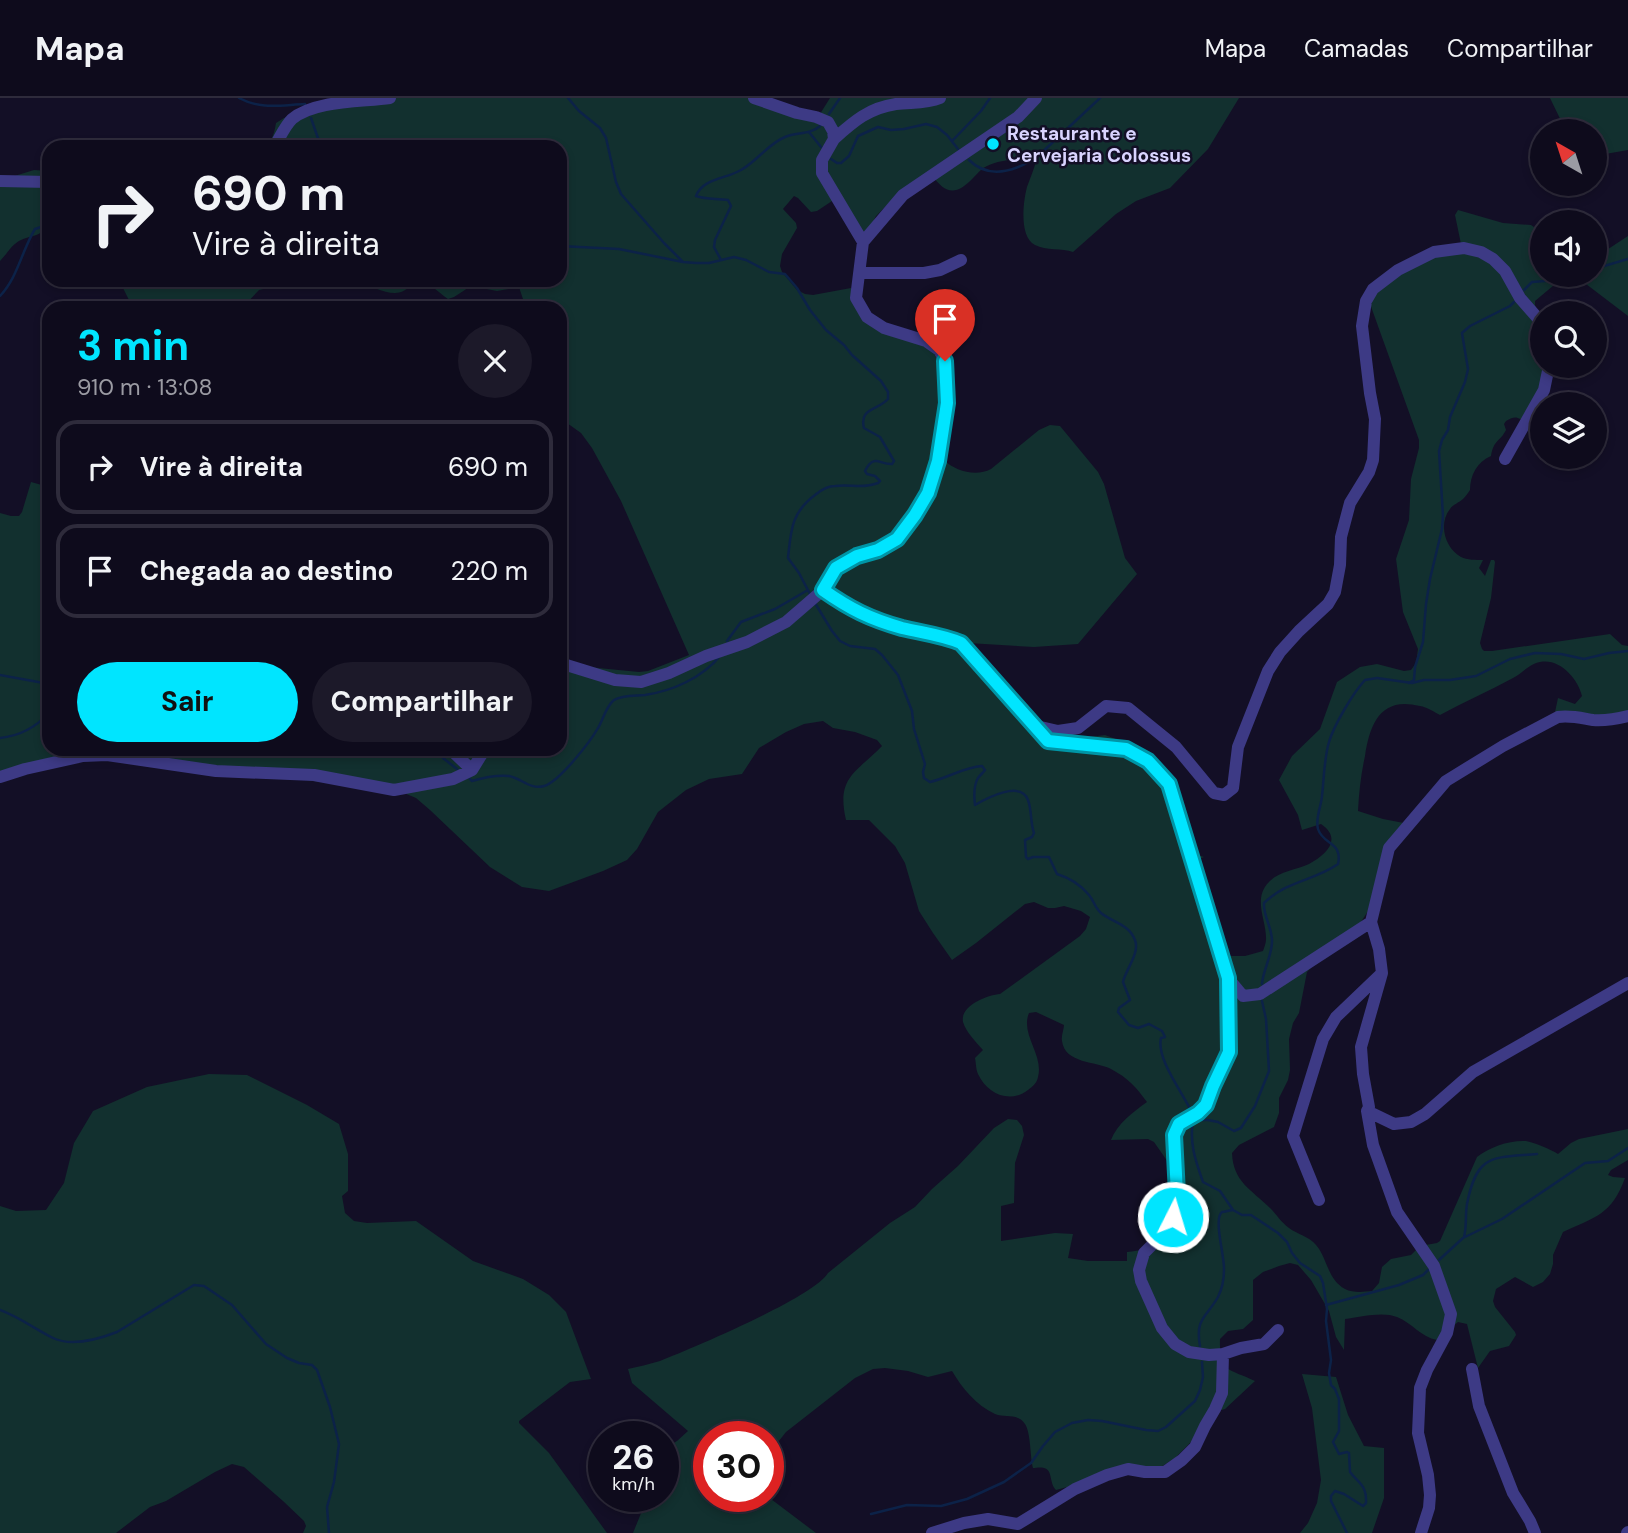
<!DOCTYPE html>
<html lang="pt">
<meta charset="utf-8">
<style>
:root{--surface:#0e0b1c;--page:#1c1929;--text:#f1f3f6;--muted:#9b9ba3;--line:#2e2b3b;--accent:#00e5ff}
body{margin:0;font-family:"DM Sans",sans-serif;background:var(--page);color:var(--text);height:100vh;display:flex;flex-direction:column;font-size:26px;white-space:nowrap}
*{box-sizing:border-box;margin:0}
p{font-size:23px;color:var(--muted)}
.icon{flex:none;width:38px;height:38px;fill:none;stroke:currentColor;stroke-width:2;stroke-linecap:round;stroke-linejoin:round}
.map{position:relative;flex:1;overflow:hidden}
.side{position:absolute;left:42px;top:203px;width:525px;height:455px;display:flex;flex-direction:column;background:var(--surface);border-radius:21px;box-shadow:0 4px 10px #0003,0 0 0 2px var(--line)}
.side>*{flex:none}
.hud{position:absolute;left:42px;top:42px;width:525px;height:147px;border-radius:21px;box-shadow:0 4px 10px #0003,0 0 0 2px var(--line);background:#0e0b1c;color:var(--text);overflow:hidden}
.needle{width:46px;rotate:321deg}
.fabs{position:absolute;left:1530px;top:21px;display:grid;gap:14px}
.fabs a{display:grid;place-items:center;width:77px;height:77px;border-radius:50%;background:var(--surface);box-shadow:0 4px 10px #0003,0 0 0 2px var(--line);font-size:35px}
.speed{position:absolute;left:588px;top:1323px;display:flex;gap:14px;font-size:35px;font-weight:700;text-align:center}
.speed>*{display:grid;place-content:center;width:91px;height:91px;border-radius:50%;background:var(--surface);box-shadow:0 4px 10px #0003,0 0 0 2px var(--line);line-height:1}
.speed small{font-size:18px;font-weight:400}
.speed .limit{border:10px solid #d22;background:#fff;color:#111}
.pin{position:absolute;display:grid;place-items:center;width:60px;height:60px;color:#fff;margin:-72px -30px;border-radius:50% 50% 50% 0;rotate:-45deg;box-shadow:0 0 7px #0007}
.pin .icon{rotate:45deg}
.me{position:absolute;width:77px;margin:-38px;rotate:5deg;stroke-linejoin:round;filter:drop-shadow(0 0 5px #0008)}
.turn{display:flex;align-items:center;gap:24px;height:147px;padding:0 35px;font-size:32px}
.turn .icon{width:91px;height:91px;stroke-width:2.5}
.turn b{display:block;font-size:49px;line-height:60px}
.round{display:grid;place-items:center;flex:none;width:74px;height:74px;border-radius:37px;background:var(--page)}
.headline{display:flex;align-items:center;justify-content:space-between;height:119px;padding:0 35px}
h1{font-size:42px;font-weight:700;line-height:52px;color:var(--accent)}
.primary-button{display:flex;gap:14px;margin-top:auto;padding:14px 35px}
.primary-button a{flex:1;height:80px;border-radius:42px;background:var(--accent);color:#111;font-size:28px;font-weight:700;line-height:80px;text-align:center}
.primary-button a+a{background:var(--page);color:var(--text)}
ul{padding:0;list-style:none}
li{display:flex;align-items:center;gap:21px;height:94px;margin:0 14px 10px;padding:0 21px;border:4px solid var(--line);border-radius:21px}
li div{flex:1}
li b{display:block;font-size:26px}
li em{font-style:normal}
header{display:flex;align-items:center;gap:42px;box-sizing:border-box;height:98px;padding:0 35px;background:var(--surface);border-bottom:2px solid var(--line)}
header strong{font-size:33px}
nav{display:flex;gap:38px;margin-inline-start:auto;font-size:24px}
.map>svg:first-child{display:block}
.green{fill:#12302f}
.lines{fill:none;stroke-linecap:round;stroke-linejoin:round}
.stream{stroke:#0c2248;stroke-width:2.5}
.minor{stroke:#3d3a85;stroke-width:12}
.route-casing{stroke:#0095a6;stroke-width:18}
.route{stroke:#00e5ff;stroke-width:12}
.poi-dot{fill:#00e5ff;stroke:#130f26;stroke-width:2.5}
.labels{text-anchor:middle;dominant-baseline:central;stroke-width:5;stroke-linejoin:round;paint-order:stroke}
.poi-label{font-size:19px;font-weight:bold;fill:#d9d4ff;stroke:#130f26;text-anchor:start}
</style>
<header>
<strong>Mapa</strong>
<nav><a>Mapa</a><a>Camadas</a><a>Compartilhar</a></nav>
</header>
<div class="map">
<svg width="1628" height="1435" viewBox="0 0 1628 1435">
<rect width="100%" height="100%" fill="#130f26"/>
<path class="green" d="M341 0H761L820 16 830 0H1239L1208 51 1170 90 1136 103 1116 116 1073 154C1062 150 1046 153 1035 147 1019 139 1023 104 1027 89 1030 80 1034 72 1036 63 1021 60 1001 61 987 68 982 70 978 75 974 79 956 98 946 97 931 76L894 100 876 118 866 137 835 101 817 113 811 114 798 100 794 98 783 111 796 125 797 130 782 156 780 168 782 174 797 192 805 196 813 197 851 190 867 218 924 244 944 266 938 353C940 356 941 360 944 362 955 373 976 379 991 371L1039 332 1050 327 1060 328 1098 374 1104 386 1125 460 1137 476 1078 546 1034 549 968 545 1034 621 1068 642 1105 637 1150 654 1177 686 1192 746 1198 757 1204 759 1193 764 1226 858H1245L1263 853C1264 850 1266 845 1266 842 1267 823 1252 801 1269 784 1279 773 1296 772 1309 766 1326 757 1343 741 1321 726L1302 732 1298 717 1279 682 1292 658 1320 631 1337 584 1360 569 1377 566 1404 573 1411 572 1416 565 1418 551 1403 514 1396 461 1409 422 1411 381 1419 350V342L1369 203 1377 184 1461 146 1455 117 1458 112 1503 125 1531 127 1542 135V177H1566L1535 203V207L1542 224V268H1551L1549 286 1544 306H1542C1542 314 1538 322 1528 323 1519 323 1518 315 1506 323L1504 326 1506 332C1500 344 1494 341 1491 358 1477 364 1470 377 1470 392 1468 395 1466 398 1463 401 1459 405 1453 406 1450 411 1438 426 1445 450 1461 459 1467 462 1476 462 1483 462L1479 470 1485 478 1491 462H1494L1495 464 1491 500 1480 545 1482 551 1484 553H1492L1610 536 1622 547 1628 548V622L1554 619 1558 600 1575 606 1582 598C1578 581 1560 560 1540 564 1529 566 1523 575 1513 580 1489 593 1464 604 1440 617 1434 614 1427 609 1420 608 1381 598 1370 625 1365 658 1361 676 1359 694 1358 713L1383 721 1409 726 1391 751 1372 807 1357 830 1321 859 1307 874 1299 915 1293 925 1289 941 1290 972 1288 982 1279 1000V1015L1274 1029 1239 1047 1232 1055C1233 1084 1252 1092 1270 1110 1277 1117 1281 1124 1289 1130 1297 1136 1310 1139 1316 1147 1328 1161 1327 1181 1345 1191 1353 1195 1363 1194 1372 1193L1379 1185 1382 1169 1391 1161 1411 1157 1420 1148 1437 1145 1440 1143 1477 1059C1489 1049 1510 1042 1526 1043 1536 1045 1550 1051 1558 1056L1571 1045 1579 1041 1628 1031V1062L1611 1072 1608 1077 1613 1079 1625 1080C1612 1116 1596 1119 1563 1134L1553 1157V1166L1550 1176 1543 1184 1533 1189 1515 1179 1496 1191 1493 1203 1495 1209 1515 1234 1516 1237 1509 1248 1490 1253 1478 1270 1467 1226 1458 1224 1437 1242C1421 1239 1412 1225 1397 1219 1383 1213 1360 1219 1345 1221L1344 1252 1336 1239 1329 1213 1311 1182 1298 1167 1290 1165 1279 1168 1263 1174 1253 1182V1222L1243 1231 1228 1233 1220 1241C1219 1276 1229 1270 1255 1283L1225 1311 1214 1314 1192 1343 1175 1360 1153 1374 1126 1373 1056 1392C1049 1385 1053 1372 1044 1370 1040 1369 1036 1370 1033 1370 1030 1359 1031 1335 1025 1326 1018 1315 1006 1320 995 1316 976 1307 962 1290 952 1273L928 1279 908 1273 885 1270 873 1271 855 1280 786 1334 771 1353 768 1360V1339H709V1398H767L816 1435H633L648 1398H663V1352L677 1343 688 1333 632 1285 628 1271C638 1269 649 1266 660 1263 691 1251 814 1199 828 1175L890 1125 915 1109 932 1091 958 1068 994 1030 1008 1021 1017 1022 1022 1028 1024 1037 1015 1065 1014 1105 1001 1108V1143L1055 1135 1073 1136 1068 1160 1088 1163H1127V1154C1154 1151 1167 1148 1177 1120L1170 1067 1154 1044 1148 1041 1111 1042C1117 1026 1133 1014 1147 1004 1136 989 1128 980 1111 971 1096 963 1065 966 1062 943 1061 938 1064 931 1064 927L1036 914 1029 915C1020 936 1044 957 1038 979 1037 985 1033 988 1028 992 1010 1006 987 996 978 976 976 972 976 965 975 960L983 952C976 944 966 934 963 924 960 907 988 897 1000 896L1080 838 1086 831 1090 819 1081 813 1064 808 1055 810H1048L1034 804 1025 806 976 845 952 862 933 835 919 813 905 765 895 748 869 722H846C836 679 856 675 882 648L877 642 855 634 833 630 823 623 804 626 786 634 759 650 742 676 709 681 686 692 658 714 637 751 627 762 603 773 549 793 522 789 490 769 430 712 416 700 404 695 111 656 0 680V415L11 418H19L22 414 31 384 49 389V651H560V559L588 569 639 574 648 573 689 557 621 403 592 350 581 335 560 320C560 308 565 299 560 289V210H526L519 189 497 193 471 188 454 199 448 201C435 192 427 179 410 189 405 192 401 195 395 195 383 195 368 187 358 182H560V49H262C273 43 274 36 276 25L284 20Z
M1550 0H1628V52L1594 58V33H1566Z
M34 72 49 73V137L42 134C32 140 29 138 21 142 12 146 7 156 0 163V79L8 80Z
M1628 138V218L1586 186 1590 177H1594L1596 159Z
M119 182H290L285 186 259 192 242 210H133Z
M209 976 247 977 307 1007 339 1026 348 1056V1093L342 1098 345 1115 354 1123 367 1125 416 1123 473 1163 523 1181 549 1197 566 1214 591 1281 570 1284 519 1323V1325L549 1355 607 1435H303L306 1428 304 1423 283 1403 244 1369 232 1366 215 1374 166 1403 150 1409 116 1435H0V1108L16 1113 46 1112 64 1085 74 1045 93 1013 147 989Z
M1302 1276 1336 1279 1348 1317 1364 1348 1384 1350V1400L1372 1435H1300L1308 1425 1317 1405 1321 1382 1312 1310Z"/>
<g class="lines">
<path class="stream" d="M239 0C261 12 281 7 305 6
M568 0 579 13 600 30 606 40 616 84 621 96 664 145 683 164
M829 16 840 0
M311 20 321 49
M809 34 821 49
M952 43 981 13 990 0
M831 61 837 65H841L849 58 858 38 878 29 891 32 904 31 926 26 937 29 947 37 958 51
M969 62C989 82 1015 73 1036 60L1100 0
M560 148 619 151 683 164 696 165H709L734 159 746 162 769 174 785 176 797 190 810 212 826 232 844 247 852 257 881 283 888 294V301C877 313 859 310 864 330L880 339 894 363 892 366C880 367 874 355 865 373L867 376 875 378 880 383 878 385C862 391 851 386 835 388 827 388 821 392 815 397 791 415 791 432 788 460L799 475 811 498
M721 162 714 149 715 142 731 108 728 102C717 100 707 102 696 98 703 80 726 81 741 72 757 63 768 46 785 39 797 34 810 37 820 28
M1594 171 1628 161
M1524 192 1532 184 1557 182 1580 177
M0 198C18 179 22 152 35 131L41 129 49 131
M815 505 832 533 840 543 850 548 875 551 882 557 898 577 912 613 914 631 925 666 923 674 924 680 930 684C948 680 964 669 982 668L985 672C983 675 980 677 978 680 974 687 974 699 975 707 987 700 1021 682 1028 702 1032 713 1030 723 1034 735L1032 739 1025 742 1026 759 1028 761 1033 759H1049L1057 776C1070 780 1080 786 1089 797 1094 803 1095 810 1101 815 1112 824 1129 826 1135 842 1140 855 1126 871 1123 884L1130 902 1119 910 1118 914 1129 927 1138 930 1149 926 1162 933 1165 939 1161 940C1156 961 1183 995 1191 1013
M727 543 741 524 775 511 808 492
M0 577 49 586
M1409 585 1414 582 1415 569 1423 544 1426 506 1430 481 1442 431 1443 418 1439 353 1442 342 1448 332 1450 319 1465 284 1468 271 1462 235 1470 228 1510 208 1514 204
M0 640C20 638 35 630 49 615
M436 651 443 660 457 671
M470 681 472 683C482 680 498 677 509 678 521 680 530 692 544 688 559 684 590 644 598 630 603 622 606 608 614 602 622 597 635 598 645 597 672 593 702 580 720 558
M1262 886C1263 872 1272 858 1272 843 1272 829 1263 818 1264 805 1288 782 1314 783 1338 766 1343 744 1323 747 1318 731 1315 721 1321 709 1322 698 1324 681 1324 661 1329 644 1334 627 1353 595 1365 582L1377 580 1412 585 1424 582H1450L1476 578 1510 561 1535 555 1561 556 1584 561 1609 555 1628 553
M1195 1022H1208L1218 1024 1234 1033 1241 1030 1255 1008 1269 973 1266 921 1262 903
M1193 1023C1189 1045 1196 1064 1203 1084L1220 1093 1233 1112 1242 1117H1251L1278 1135 1287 1144 1292 1155 1300 1165 1320 1178 1323 1185 1327 1211 1326 1223 1331 1262 1329 1275 1331 1287 1335 1291 1339 1301V1333L1333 1344 1339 1356 1347 1354 1349 1355 1350 1374C1359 1386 1367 1387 1366 1405L1363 1408 1344 1396 1335 1393 1331 1398V1403L1347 1435
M1464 1139C1467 1128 1465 1117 1467 1106 1477 1055 1492 1060 1537 1056
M1439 1162 1463 1140 1502 1121 1585 1065 1608 1063 1628 1050
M1326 1207 1399 1187 1423 1177 1428 1172
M0 1212C19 1219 35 1231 53 1240 72 1249 99 1241 117 1234L194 1187 204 1188 232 1207 266 1246 287 1260 299 1265 312 1267 317 1272 330 1309 339 1346 334 1384 327 1409 329 1435
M1200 1248C1195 1220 1206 1220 1218 1199 1222 1191 1224 1181 1224 1172 1225 1159 1213 1121 1222 1114 1223 1114 1232 1112 1233 1112
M871 1416 907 1407 941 1408 967 1401 1004 1384 1031 1365 1043 1348 1055 1334 1072 1325 1088 1322 1102 1323 1146 1332 1158 1333 1166 1329 1195 1303 1200 1292 1203 1279 1202 1264"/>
<path class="minor" d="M754 0 797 15 816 19 828 24 833 33 834 41 822 62V75L863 144 903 97 1018 19 1036 0
M834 41C854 23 869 10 896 6 911 4 926 6 940 0
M274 49C280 40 284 29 292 21 314 2 362 4 390 0
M0 83 49 84
M860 175H924L940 172 961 162
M48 316H49
M1505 361 1544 292 1549 268
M823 492C849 510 871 521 902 529 923 535 942 537 961 545L1048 643 1126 651 1148 663 1169 686 1228 880 1229 954 1213 988 1206 1007 1197 1015 1179 1026 1173 1037 1177 1096 1173 1119 1160 1139 1144 1155 1139 1172 1141 1183 1162 1230 1175 1246 1189 1254 1209 1257 1223 1256
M560 565 615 582 641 584 669 575 706 558 747 544 786 524 823 492 836 470 857 458 879 452 897 441 915 417 928 395 938 363 947 305 945 263 939 252 926 243 884 230 867 219 856 200 863 144
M1032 627 1058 633 1078 630 1106 608 1128 610 1176 649 1214 695 1224 697 1233 690 1238 649 1268 573 1280 554 1299 533 1328 506 1335 494 1340 467 1341 439 1350 405 1369 374 1373 362 1375 321 1370 295 1362 228 1366 203 1373 191 1398 172 1434 154 1464 150 1481 154 1493 161 1505 173 1520 200 1542 225
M450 651 472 672
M0 679 25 671 83 658 107 657 216 673 314 677 394 692 453 681 472 672 485 651
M1228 880 1243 898 1260 896 1371 824
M1367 1013 1394 1026 1411 1024 1425 1016 1473 974 1628 885
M1319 1102 1293 1038 1323 941 1336 919 1382 875
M1472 1271 1479 1308 1513 1395 1530 1423 1535 1435
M932 1435 964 1425 988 1421 1018 1426 1075 1391 1107 1377 1128 1371 1145 1374H1165L1182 1362 1195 1349 1205 1328 1215 1311 1222 1295 1223 1256 1241 1250 1264 1246 1278 1232
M1421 1435 1429 1410 1430 1397 1428 1377 1418 1335 1420 1290 1427 1272 1447 1235 1451 1216 1434 1168 1397 1114 1373 1047 1367 1013 1369 1009 1363 976 1361 949 1382 875 1379 851 1371 824 1389 750 1446 683 1503 648 1558 619C1570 617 1581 620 1593 622 1605 623 1616 621 1628 618
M1627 1435 1628 1434"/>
</g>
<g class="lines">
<g class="route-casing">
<path id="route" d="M945 263 947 305 938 363 928 395 915 417 897 441 878 452 857 458 836 470 823 492C850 511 870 521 902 530 923 535 942 537 961 545L1048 643 1126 651 1148 663 1169 686 1228 880 1229 954 1213 988 1206 1007 1198 1015 1179 1026 1174 1037 1177 1096 1173 1119"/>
</g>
<use href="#route" class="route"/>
</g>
<circle class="poi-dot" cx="993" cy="46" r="7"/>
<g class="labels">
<g class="poi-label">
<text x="1007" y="35">Restaurante e<tspan x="1007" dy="22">Cervejaria Colossus</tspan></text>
</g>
</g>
</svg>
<div class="fabs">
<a><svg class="needle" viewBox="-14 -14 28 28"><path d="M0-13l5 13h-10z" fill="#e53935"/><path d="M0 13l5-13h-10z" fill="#9b9ba3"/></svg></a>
<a><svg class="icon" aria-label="sound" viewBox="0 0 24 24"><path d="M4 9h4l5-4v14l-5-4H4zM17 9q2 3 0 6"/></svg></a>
<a><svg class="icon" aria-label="search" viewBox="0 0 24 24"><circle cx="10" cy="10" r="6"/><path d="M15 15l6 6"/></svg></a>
<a><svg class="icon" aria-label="layers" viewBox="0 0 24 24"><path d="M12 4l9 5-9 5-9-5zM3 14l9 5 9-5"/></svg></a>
</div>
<div class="speed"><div>26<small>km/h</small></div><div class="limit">30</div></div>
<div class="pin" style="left:945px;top:263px;background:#d93025"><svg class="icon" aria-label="arrive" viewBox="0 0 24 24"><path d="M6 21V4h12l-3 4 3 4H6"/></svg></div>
<svg class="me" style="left:1173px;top:1119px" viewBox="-20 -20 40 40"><circle r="17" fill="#00e5ff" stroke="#fff" stroke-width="3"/><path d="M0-11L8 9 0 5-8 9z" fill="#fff"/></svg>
<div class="hud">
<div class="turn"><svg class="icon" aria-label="right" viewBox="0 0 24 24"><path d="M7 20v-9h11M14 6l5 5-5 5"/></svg><div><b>690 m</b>Vire à direita</div></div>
</div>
<section class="side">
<div class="headline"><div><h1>3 min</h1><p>910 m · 13:08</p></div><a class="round"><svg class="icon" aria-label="close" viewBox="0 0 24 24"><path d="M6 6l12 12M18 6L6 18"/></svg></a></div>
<ul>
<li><svg class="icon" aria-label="right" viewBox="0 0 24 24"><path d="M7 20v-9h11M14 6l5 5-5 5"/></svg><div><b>Vire à direita</b></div><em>690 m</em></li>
<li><svg class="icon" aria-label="arrive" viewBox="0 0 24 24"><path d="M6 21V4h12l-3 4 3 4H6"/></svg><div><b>Chegada ao destino</b></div><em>220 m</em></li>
</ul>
<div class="primary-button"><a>Sair</a><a>Compartilhar</a></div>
</section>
</div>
